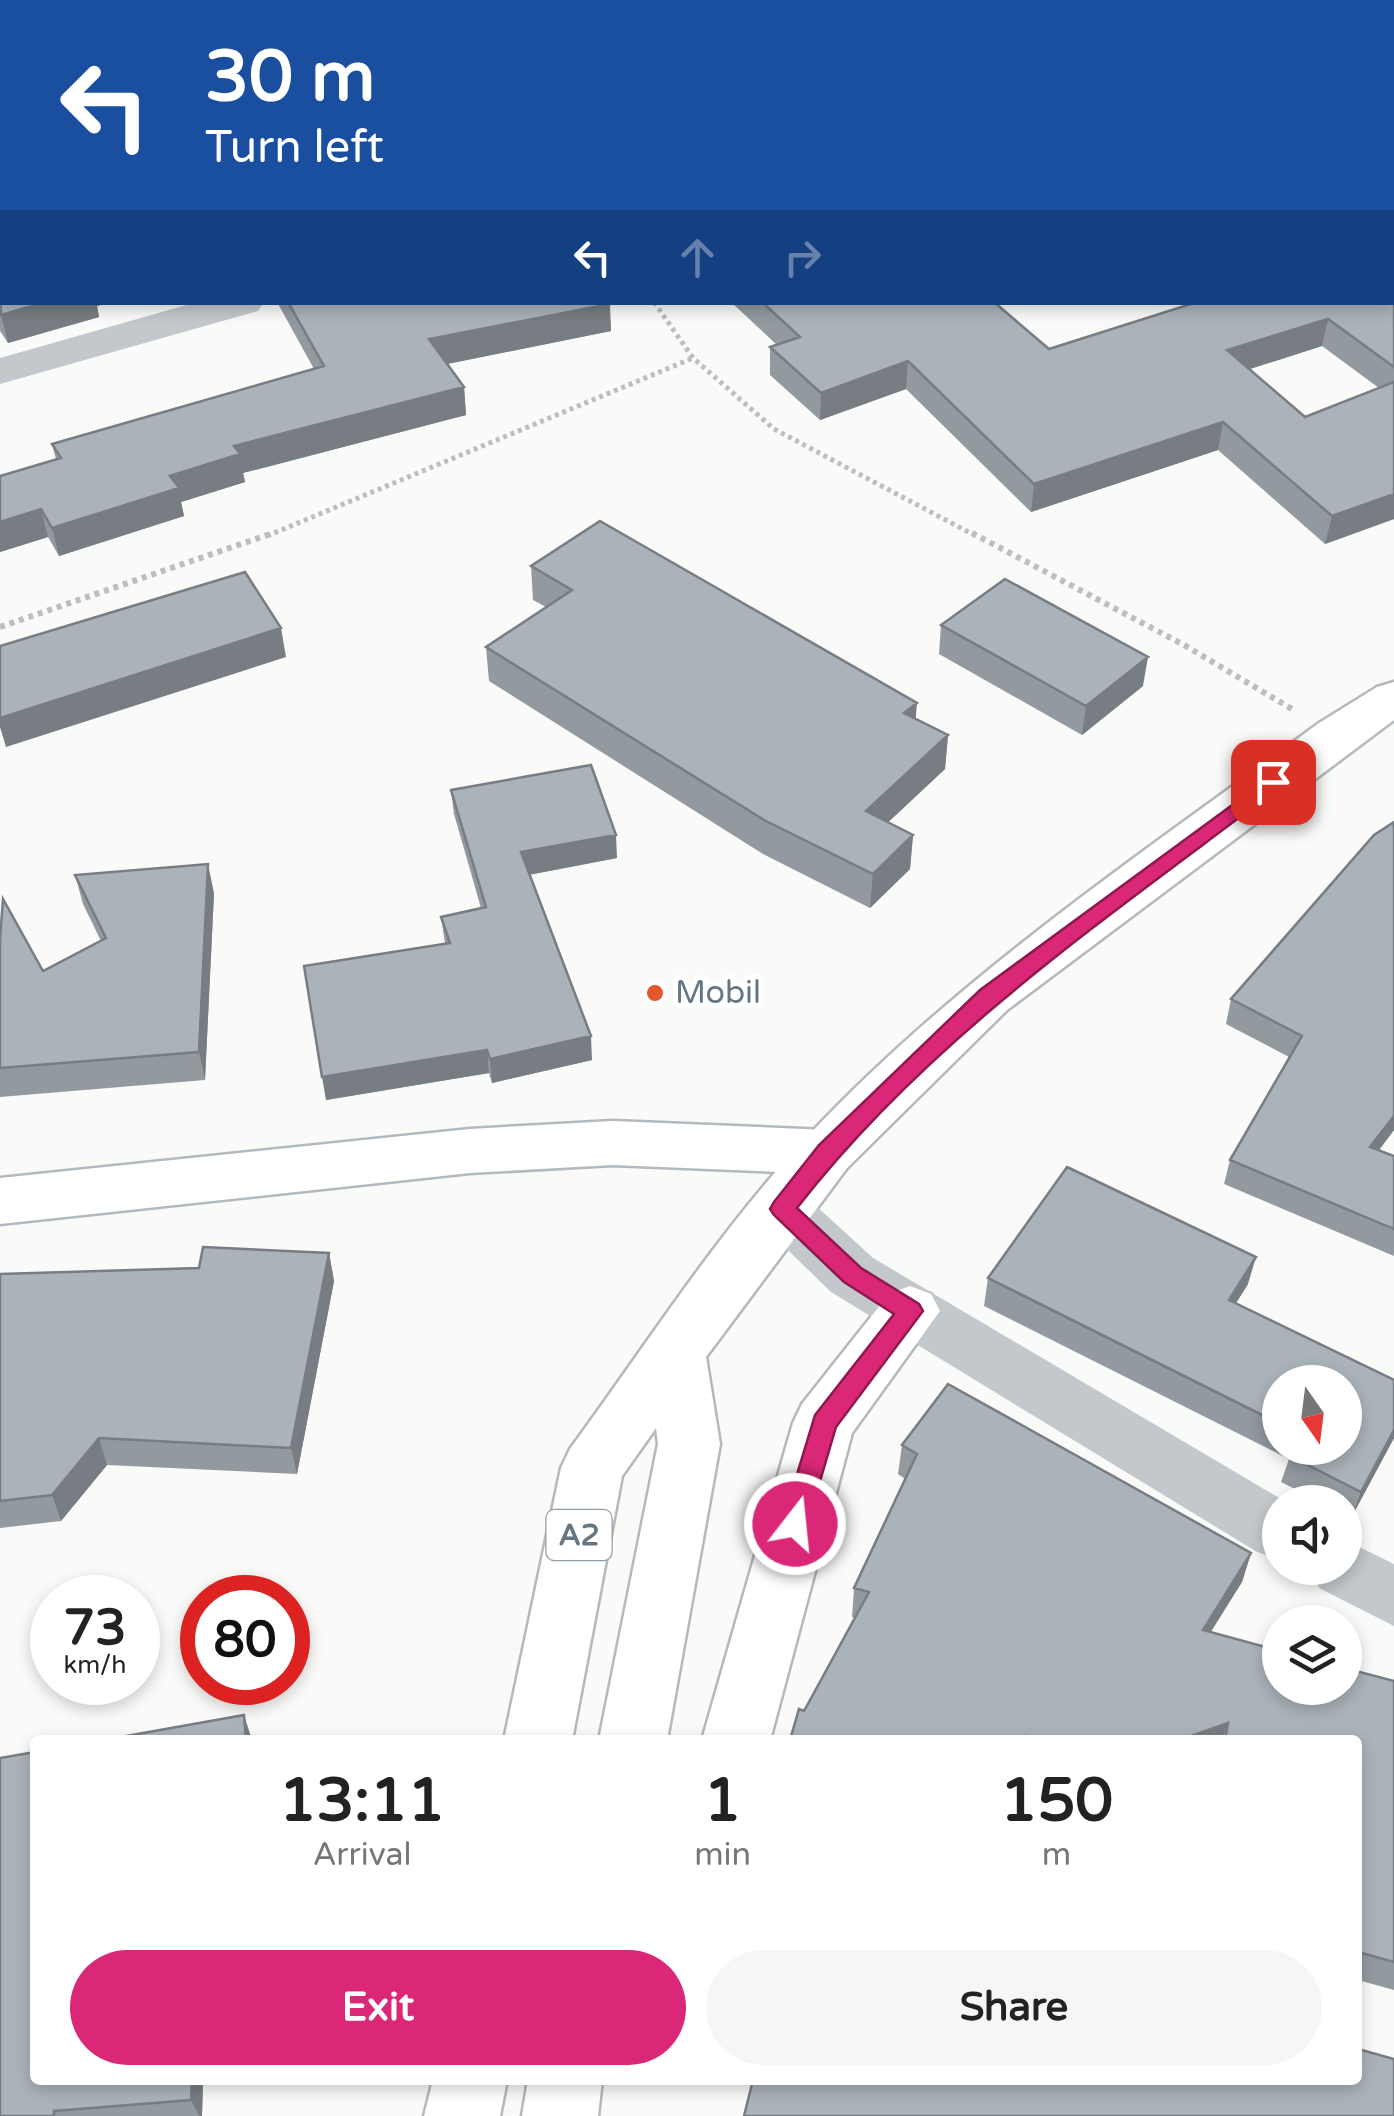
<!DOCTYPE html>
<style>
:root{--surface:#fff;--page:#f6f6f6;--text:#222;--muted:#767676;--accent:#db2777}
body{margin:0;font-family:"Varela Round",sans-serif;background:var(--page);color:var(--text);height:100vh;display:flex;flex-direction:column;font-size:38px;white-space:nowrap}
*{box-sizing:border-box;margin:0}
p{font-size:32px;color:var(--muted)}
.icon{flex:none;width:55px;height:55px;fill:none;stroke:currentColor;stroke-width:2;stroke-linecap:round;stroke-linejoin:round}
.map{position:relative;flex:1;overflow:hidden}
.side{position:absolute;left:30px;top:1735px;width:1332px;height:350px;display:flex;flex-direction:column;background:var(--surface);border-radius:10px;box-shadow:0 5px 15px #0003}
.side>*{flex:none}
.guide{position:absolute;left:0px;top:0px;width:1395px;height:305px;box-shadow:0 5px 15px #0003;background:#1a4fa0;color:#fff;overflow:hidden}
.needle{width:65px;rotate:166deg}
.controls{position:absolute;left:1262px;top:1365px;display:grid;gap:20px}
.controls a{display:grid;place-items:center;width:100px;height:100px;border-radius:50%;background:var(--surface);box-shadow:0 5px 15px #0003;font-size:50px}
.speed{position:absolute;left:30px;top:1575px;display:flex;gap:20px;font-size:50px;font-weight:700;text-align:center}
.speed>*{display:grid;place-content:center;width:130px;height:130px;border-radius:50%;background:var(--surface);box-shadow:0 5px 15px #0003;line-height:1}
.speed small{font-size:25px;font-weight:400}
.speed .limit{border:15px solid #d22;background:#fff;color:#111}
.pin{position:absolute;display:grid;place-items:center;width:85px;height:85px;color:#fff;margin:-42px;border-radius:20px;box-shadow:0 5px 15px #0006}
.me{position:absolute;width:110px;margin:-55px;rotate:16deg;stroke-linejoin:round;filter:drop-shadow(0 0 8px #0008)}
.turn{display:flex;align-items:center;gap:35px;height:210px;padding:0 40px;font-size:45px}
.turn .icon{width:130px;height:130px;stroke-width:2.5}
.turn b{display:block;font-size:70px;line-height:85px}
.lanes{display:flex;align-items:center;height:95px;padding:0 40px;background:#0003;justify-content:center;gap:50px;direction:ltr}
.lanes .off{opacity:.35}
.eta{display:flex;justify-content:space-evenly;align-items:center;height:170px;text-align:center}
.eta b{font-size:60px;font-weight:800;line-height:70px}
.button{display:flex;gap:20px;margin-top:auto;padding:20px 40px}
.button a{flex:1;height:115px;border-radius:60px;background:var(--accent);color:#fff;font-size:40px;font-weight:800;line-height:115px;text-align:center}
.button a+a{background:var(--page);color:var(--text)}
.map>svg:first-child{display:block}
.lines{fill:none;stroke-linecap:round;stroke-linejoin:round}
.secondary-casing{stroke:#b3babf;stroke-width:5}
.trunk-casing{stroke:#b4b9bd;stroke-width:5}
.path-far1{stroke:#bbbfc2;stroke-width:5;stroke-dasharray:4 4;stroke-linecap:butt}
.path{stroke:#bbbfc2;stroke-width:6;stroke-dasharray:5 5;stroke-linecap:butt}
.minor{fill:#c3c8cc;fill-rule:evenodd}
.secondary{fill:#fff;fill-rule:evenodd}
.trunk{fill:#fff;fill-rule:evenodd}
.wall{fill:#929a9f;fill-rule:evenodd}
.shaded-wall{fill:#777d82}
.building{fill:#aab3b9;stroke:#777d82;stroke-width:2.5}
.route{fill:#db2777;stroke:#8e194d;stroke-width:2.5}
.poi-dot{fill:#e4572e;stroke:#fff;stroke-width:4}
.labels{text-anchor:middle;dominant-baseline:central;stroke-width:10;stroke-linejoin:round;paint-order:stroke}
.shield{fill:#fff;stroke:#939fa8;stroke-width:2.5}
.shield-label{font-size:30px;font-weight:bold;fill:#657683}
.poi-label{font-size:32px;fill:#657683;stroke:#fff;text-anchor:start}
</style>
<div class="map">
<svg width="1394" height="2116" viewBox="0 0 1394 2116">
<rect width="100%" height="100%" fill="#fafaf8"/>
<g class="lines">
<g class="secondary-casing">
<path id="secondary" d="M613 1121 827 1130 847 1136 855 1152 847 1168 827 1174 613 1165 470 1173 0 1224V1178L470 1129Z"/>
</g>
<g class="trunk-casing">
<path id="trunk" d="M1394 682V720L1007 1010 847 1168 706 1357 720 1444 667 1740H599L658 1444 656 1428 622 1476 572 1740H504L561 1468 570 1449C647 1344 719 1230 808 1136 958 976 1143 853 1319 723L1377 687Z
M910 1286 931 1294 940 1311 852 1433 770 1740H702L793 1423 802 1404 889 1294Z
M433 2080H507L500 2116H424Z
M528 2080H602L598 2116H522Z"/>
</g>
<path class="path-far1" d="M970 0 977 2
M889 2 902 0
M654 302 693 358 774 429 976 536
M267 536 693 358"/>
<path class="path" d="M972 533 1184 645 1292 709
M0 627 273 533"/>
<path class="minor" d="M0 125H2V147H0Z
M197 302H264L258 311 0 384V358Z
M782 1186 802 1193 873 1258 1286 1502H1280V1560L1257 1552 831 1292 762 1225 753 1209 762 1193Z
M1345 1540 1394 1564V1626L1319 1588 1310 1568H1345Z"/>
<use href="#secondary" class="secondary"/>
<use href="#trunk" class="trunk"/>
</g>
<path class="wall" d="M609 0H706L696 2H612Z
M1394 153V519L1325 544 1218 450 1031 512 906 389 820 420 770 375V347L777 345 732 303 994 302 1049 349 1392 302ZM1322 346 1379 388 1305 417 1249 369Z
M0 211 2 302H111L97 306 99 317 8 343 0 331Z
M277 302H609L611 331 447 364 464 387 466 415 243 473 245 482 181 502 184 516 59 556 48 537 0 552V476L56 459 52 444 314 369Z
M531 566 916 719 948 735 945 769 888 822 913 835 910 869 870 908 763 854 489 681 486 647 546 607 533 600Z
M941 625 1143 686 1082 735 939 654Z
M451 790 617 858 529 875 592 1060 492 1083 489 1073 326 1100 445 943 441 917 481 908 454 814Z
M1394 822V1130L1379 1150 1394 1156V1256L1224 1184 1230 1160 1289 1057 1226 1024 1231 999Z
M75 875 214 893 205 1080 0 1097V939L43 971 101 941 83 904Z
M329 1253 334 1281 297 1474 107 1465 61 1521 0 1528V1274L199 1268Z
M988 1278 1248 1284 1236 1303 1394 1438 1351 1518 1345 1515V1502H1321L1281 1482 1289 1459 984 1306ZM1280 1382 1345 1448H1280Z
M902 1445 1251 1553 1242 1582 1210 1632 1394 1681V1990L1358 1980V1740H790L804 1711 855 1618 852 1617 854 1588 905 1479 898 1474Z
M203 2080 202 2116H0Z"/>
<path class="shaded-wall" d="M628 0H706L696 2H628Z
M0 53H2V80L0 81Z
M46 302H111L97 306 99 317 8 343 1 315Z
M610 304 611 331 432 367 429 339Z
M1328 319 1322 346 1222 378 1227 350Z
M908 361 906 389 820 420 821 393Z
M464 387 466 415 243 473 245 482 181 502 184 516 59 556 52 528 234 446Z
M1223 422 1218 450 1031 512 1034 484Z
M1394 494V519L1325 544 1332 516Z
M41 509 48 537 0 552V522Z
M281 628 286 657 6 747 0 727V718Z
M1148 657 1143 686 1082 735 1086 706Z
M917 703 914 737 904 713Z
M948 735 945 769 864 845 866 811Z
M616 835 617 858 522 876 521 852Z
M913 835 910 869 870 908 873 874Z
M208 864 214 893 205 1080 199 1052Z
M591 1036 592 1060 492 1083 490 1059Z
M487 1050 489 1073 326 1100 322 1077Z
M1394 1116V1130L1363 1171 1370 1147Z
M329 1253 334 1281 297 1474 291 1448Z
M1256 1257 1248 1284 1221 1327 1229 1300Z
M1394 1430V1438L1351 1518 1361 1492Z
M99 1438 107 1465 61 1521 52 1495Z
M1251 1553 1242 1582 1194 1659 1203 1630Z
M244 1715 252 1740H246Z
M1228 1723 1222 1740H1180Z
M192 2080H203L202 2116H199L191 2100Z"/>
<path class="building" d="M0 0H78L80 2H2V53H0Z
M276 0H435L437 2H278Z
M1392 152 1394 153V367L1328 319 1227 350 1305 417 1394 382V494L1332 516 1223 422 1034 484 908 361 821 393 770 347 800 337 762 302H994L1049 349 1197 302H1392Z
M2 210V302H46L1 315 0 211Z
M288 302H609L610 304 429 339 464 387 234 446 240 454 170 476 179 488 52 528 41 509 0 522V476L61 458 52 444 324 366Z
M600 521 917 703 904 713 948 735 866 811 913 835 873 874 764 820 486 647 572 590 531 566Z
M245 572 281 628 0 718V646Z
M1005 579 1148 657 1086 706 941 625Z
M591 765 616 835 521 852 591 1036 490 1059 487 1050 322 1077 304 966 450 943 441 917 486 907 451 790Z
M1394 822V1116L1370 1147 1394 1156V1229L1230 1160 1302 1036 1231 999 1374 835Z
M208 864 199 1052 0 1068V939L3 899 43 971 106 938 75 875Z
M1067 1167 1256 1257 1229 1300 1394 1380V1430L1361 1492 1290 1456 1295 1448H1345V1382H1280V1424L988 1278Z
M203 1247 329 1253 291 1448 99 1438 52 1495 0 1501V1274L199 1268Z
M948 1384 1251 1553 1203 1630 1280 1651V1688H1345V1668L1394 1681V1962L1358 1952V1740H1225L1228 1723 1180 1740H1046L1025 1736 1024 1740H790L799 1709 804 1711 869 1592 854 1588 917 1454 902 1445Z
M244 1715 246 1740H104Z
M35 1752V2080H192L191 2100 54 2111V2116H0V1758Z
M1358 2049 1394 2059V2116H744L753 2080H1358Z"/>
<path class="route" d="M1273 775 1283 782 1280 787C1110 916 929 1038 797 1208L861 1268 919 1304 923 1311 836 1427 805 1532H786L782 1524 815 1415 894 1314 844 1282 774 1215 770 1209 774 1202 819 1145 980 990Z"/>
<circle class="poi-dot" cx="655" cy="993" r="10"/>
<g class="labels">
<rect class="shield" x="546.5" y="1510" width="65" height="50" rx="8"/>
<g class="shield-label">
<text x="579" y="1535">A2</text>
</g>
<g class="poi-label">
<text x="675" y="993">Mobil</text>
</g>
</g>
</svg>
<div class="controls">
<a><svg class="needle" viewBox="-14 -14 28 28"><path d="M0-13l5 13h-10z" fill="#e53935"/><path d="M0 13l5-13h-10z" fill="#767676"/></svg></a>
<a><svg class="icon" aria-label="sound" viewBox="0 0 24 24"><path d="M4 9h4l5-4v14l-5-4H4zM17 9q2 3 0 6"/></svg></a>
<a><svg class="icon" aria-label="layers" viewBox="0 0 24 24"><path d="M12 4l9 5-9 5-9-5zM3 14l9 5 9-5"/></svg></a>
</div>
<div class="speed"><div>73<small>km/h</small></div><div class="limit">80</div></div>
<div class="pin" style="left:1273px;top:782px;background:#d93025"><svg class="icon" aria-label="arrive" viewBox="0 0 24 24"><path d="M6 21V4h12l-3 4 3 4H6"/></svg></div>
<svg class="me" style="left:795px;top:1524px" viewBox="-20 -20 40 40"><circle r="17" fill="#db2777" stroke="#fff" stroke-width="3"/><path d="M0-11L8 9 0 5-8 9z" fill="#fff"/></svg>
<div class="guide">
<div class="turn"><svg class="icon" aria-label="left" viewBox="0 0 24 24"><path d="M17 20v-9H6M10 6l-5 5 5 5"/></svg><div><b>30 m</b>Turn left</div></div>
<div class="lanes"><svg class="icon" aria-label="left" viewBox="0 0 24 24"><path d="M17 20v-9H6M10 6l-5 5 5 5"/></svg><svg class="icon off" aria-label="ahead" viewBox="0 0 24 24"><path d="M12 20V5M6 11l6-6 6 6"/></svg><svg class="icon off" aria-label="right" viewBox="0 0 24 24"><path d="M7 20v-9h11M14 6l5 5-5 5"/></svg></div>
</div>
<section class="side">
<div class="eta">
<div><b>13:11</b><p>Arrival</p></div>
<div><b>1</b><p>min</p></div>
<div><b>150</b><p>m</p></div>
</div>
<div class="button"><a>Exit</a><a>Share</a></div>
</section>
</div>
